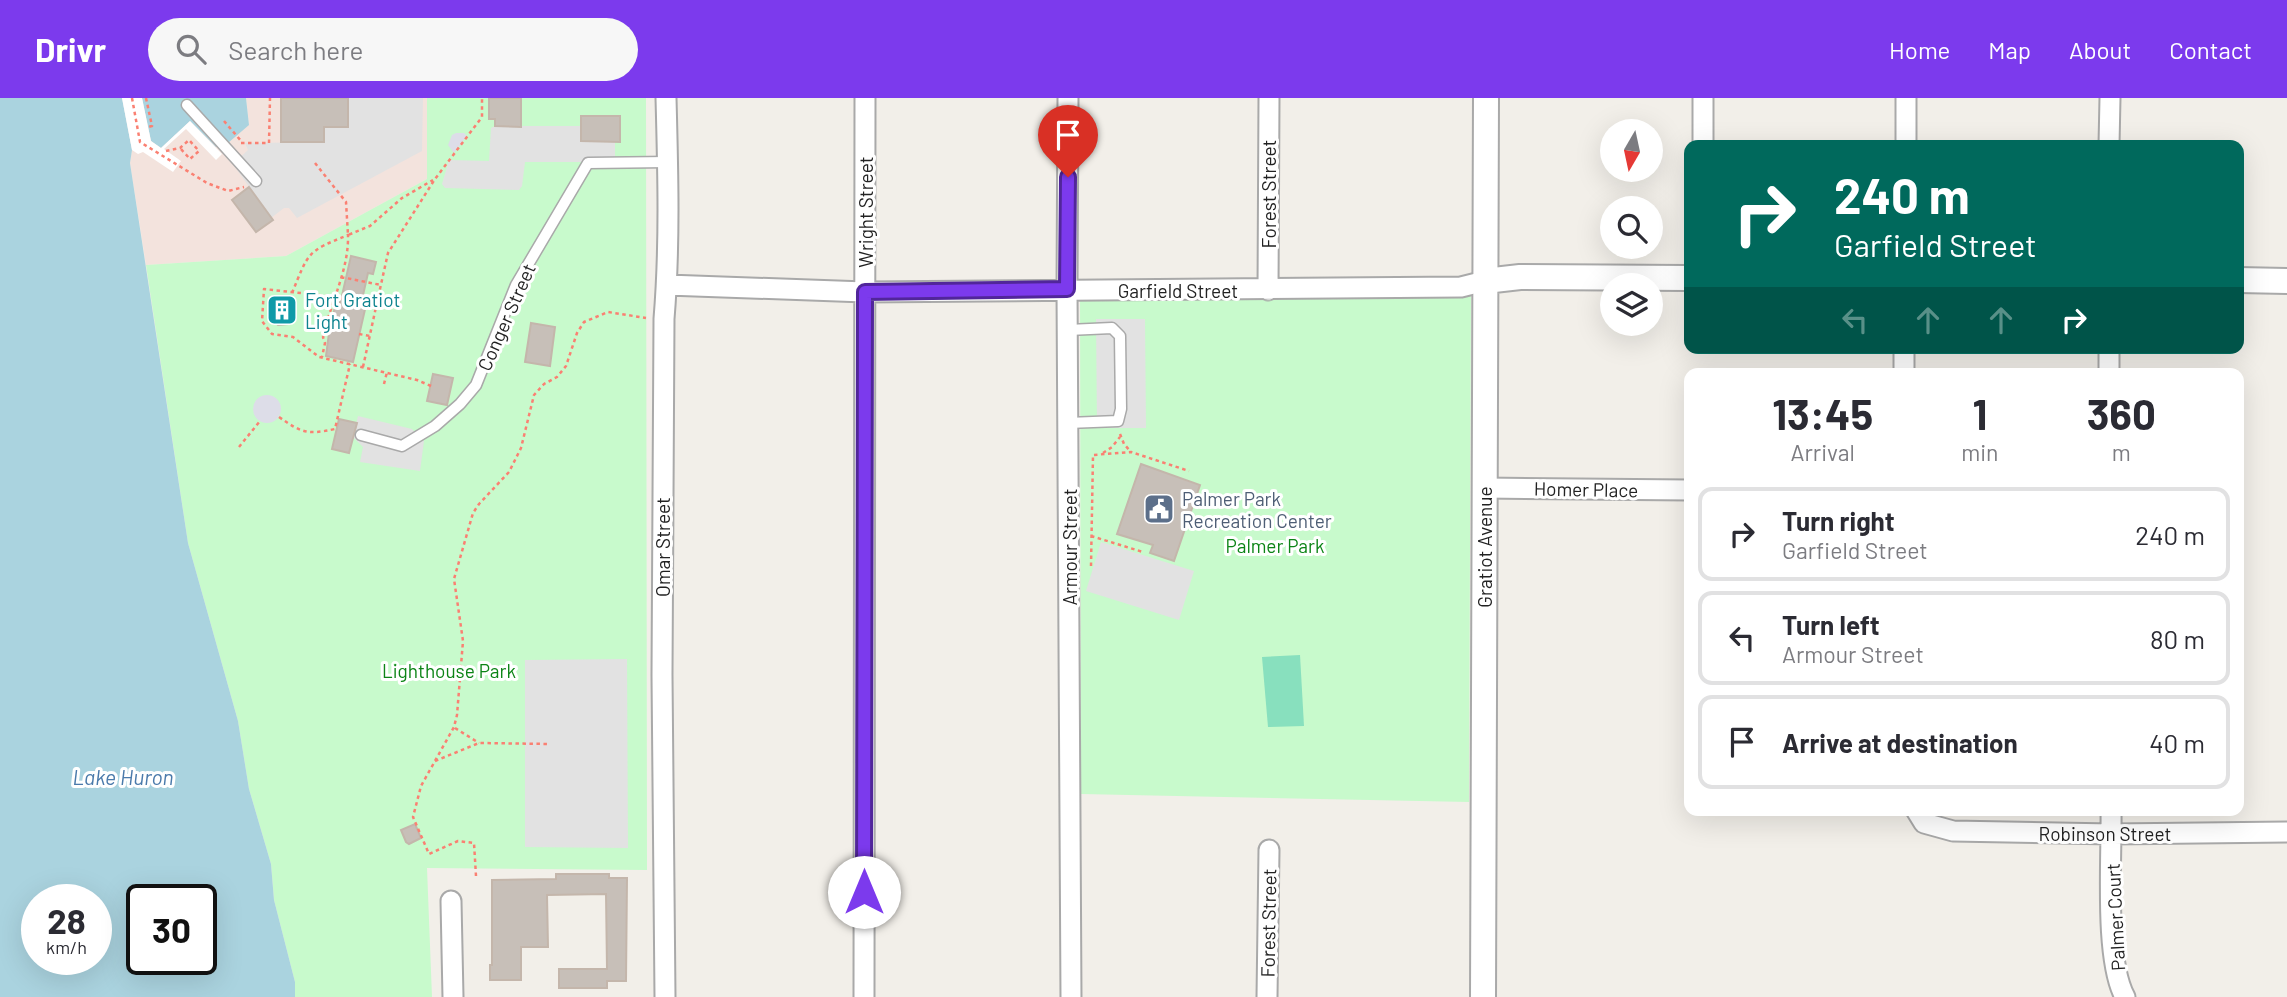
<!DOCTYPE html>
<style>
:root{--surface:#fff;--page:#f7f7f7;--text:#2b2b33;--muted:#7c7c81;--line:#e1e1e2;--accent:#7c3aed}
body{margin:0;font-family:Barlow,sans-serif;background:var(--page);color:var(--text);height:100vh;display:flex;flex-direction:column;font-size:26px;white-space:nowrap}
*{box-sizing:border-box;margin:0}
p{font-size:23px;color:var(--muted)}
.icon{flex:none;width:38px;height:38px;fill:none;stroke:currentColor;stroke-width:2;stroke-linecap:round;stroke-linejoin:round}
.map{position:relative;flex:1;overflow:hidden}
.panel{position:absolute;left:1684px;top:270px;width:560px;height:448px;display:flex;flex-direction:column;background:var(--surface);border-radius:14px;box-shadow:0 7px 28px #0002}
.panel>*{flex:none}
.hud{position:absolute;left:1684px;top:42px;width:560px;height:214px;border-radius:14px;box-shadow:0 7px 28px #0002;background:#00695c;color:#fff;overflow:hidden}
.needle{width:46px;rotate:189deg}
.fabs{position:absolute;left:1600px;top:21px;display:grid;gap:14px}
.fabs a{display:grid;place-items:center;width:63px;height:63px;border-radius:50%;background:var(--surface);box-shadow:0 7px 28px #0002;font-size:35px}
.speed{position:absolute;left:21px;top:786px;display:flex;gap:14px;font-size:35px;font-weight:700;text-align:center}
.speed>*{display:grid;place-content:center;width:91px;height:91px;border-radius:50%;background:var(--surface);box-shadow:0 7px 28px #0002;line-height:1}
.speed small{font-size:18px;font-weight:400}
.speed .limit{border:4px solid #111;border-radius:10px;background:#fff;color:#111}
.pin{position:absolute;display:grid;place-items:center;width:60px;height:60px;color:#fff;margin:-72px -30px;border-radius:50% 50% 50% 0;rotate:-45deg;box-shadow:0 0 7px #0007}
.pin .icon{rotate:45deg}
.me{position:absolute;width:77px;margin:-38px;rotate:0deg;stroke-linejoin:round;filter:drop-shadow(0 0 5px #0008)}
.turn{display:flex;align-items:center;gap:24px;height:147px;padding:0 35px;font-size:32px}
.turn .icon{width:91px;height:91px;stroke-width:2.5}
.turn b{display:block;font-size:49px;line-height:60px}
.lanes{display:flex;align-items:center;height:66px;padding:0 35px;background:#0003;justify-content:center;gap:35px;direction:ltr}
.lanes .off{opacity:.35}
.eta{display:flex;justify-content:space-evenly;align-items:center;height:119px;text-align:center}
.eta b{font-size:42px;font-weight:700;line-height:49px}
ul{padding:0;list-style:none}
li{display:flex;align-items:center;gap:21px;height:94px;margin:0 14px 10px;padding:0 21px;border:4px solid var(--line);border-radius:14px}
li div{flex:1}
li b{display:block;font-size:26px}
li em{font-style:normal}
header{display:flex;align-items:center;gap:42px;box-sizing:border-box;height:98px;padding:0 35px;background:var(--accent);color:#fff}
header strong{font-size:33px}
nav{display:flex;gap:38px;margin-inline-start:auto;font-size:24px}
.search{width:490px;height:63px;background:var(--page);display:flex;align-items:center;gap:18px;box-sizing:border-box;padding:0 24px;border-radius:38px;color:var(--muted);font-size:26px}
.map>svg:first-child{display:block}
.military{fill:#f3e3dd}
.park{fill:#c8facc}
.pitch{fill:#88e0be}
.parking{fill:#e2e2e2}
.plaza{fill:#dddde8}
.water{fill:#aad3df;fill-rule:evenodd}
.pier{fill:#fff}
.building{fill:#c7bfb8;stroke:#c4b6ab;stroke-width:2}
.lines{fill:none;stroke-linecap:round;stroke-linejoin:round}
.service-casing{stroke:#a9a9a9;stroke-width:13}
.minor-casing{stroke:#a9a9a9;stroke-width:23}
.tertiary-casing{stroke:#a9a9a9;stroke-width:28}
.path{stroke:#fa8072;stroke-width:2.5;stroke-dasharray:3.5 3.5;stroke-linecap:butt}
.service{stroke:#fff;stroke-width:10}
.minor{stroke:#fff;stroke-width:19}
.tertiary{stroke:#fff;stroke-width:24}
.route-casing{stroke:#51269a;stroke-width:18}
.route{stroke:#7c3aed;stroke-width:12}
.labels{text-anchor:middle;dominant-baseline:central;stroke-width:6;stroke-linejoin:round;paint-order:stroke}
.street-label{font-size:19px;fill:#222;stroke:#fff}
.culture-label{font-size:19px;fill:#0d838f;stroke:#fff;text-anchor:start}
.service-label{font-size:19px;fill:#4e5e75;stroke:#fff;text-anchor:start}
.park-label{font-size:19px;fill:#0c8416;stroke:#fff}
.water-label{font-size:21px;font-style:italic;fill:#4a7aab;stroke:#fff}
</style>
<header>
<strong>Drivr</strong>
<div class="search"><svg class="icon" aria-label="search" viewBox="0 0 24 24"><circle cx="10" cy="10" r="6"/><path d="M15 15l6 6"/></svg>Search here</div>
<nav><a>Home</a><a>Map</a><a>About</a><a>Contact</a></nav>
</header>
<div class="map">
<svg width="2287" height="899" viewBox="0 0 2287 899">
<rect width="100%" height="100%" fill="#f2efe9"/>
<path class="military" d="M122 0 190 23 225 41 249 26 246 0H427V81L286 158 146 167 130 65 132 52Z"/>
<path class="park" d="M427 0H646L647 772 427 770 432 899H295V884L274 802 271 766 249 691 238 623 188 445 146 167 286 158 427 81Z
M1080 194 1471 197 1469 704 1081 696Z"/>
<path class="pitch" d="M1300 557 1304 628 1268 629 1262 559Z"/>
<path class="parking" d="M348 0H423L422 53 297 120 289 110H284L271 120 233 66 248 52 245 45 324 44V29H348Z
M495 28H581V43L615 44V64H525L522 88 519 92 445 90 442 86 449 62 489 63 491 30Z
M1096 221H1145L1146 330H1097Z
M358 318 412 331 424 343 420 373 360 364 363 349 353 339Z
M1101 444 1194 473 1179 522 1086 493Z
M627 561 628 750 525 749V562Z"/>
<path class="plaza" d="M456 35H464L467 38 454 55 448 47 452 37Z
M253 311a14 14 0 1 1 28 0a14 14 0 1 1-28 0Z"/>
<path class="water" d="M0 0H122L132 52 130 65 188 445 238 623 249 691 271 766 274 802 295 884V899H0ZM37 802H96V861H37ZM142 802H201V861H142Z
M142 0H246L249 27 228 45 225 41 216 49 190 23 161 50 151 43Z"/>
<path class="pier" d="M122 0H142L151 43 161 50 190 23 222 56 216 62 186 31 164 51 181 63 173 74 143 54 138 56 132 52Z"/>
<path class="building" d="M281 0H348V29H324V44H281Z
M489 0H521V29L495 28V21H489Z
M581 18H620V44L581 43Z
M249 89 273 122 256 134 232 102Z
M351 158 376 164 373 176 368 175 361 206 366 207 353 264 326 258 329 235 326 234 329 221 332 222 335 209H338L341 202Z
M285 201 291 220 288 226 278 227 273 222V215Z
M531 225 555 229 550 268 525 264Z
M433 276 453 280 447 307 427 303Z
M339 321 357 325 349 355 332 351Z
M1141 366 1200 387 1174 463 1150 455 1153 447 1117 436Z
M415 726 421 740 409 746 406 744 401 732Z
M556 776H609V780H627L626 883H607V890H559V871H607L606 796 547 797 548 849H521V882H490V867H492V782L556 781Z"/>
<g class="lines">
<g class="service-casing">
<path id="service" d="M187 7 256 83
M1068 232 1112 230 1120 238 1121 311 1118 323 1068 325
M361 337 402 348 435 328 460 306 476 287 516 187 588 65 668 64"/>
</g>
<g class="minor-casing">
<path id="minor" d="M1068 0 1067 191 1071 899
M1703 47V0
M1906 47V0
M2109 47 2110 0
M667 187 865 194 1461 189 1485 183
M1268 192 1269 0
M1904 250V275
M2109 250V275
M1484 390 1689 392
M1916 712 1924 725 1953 733 2112 736 2287 734
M2111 712C2112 759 2104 861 2125 899
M451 803 453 899
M665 899 662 577 664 221C670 148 668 74 666 0
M864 899 865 0
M1267 899 1269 752"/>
</g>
<g class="tertiary-casing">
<path id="tertiary" d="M2238 182 2287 183
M1485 183 1520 179 1689 180
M1483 899 1486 0"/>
</g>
<path class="path" d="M132 0 140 44 207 85 228 93 244 89
M146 0 152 28 148 29
M224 23 242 44
M241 45H269L270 0
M166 53 180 50 189 42 199 53 190 61 180 50
M315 65 346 104 348 137 370 128 402 100 433 82
M341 179 381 187
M292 195C309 154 306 154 348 137 349 172 330 206 323 239L325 245 322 259
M359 236 370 238
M363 269 376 209
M384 286 387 274
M431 288 417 282 319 259 293 239 272 236 262 223 264 191 336 199 376 209 388 155 435 81 482 19V0
M279 319C302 335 307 337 335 331L350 266
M1120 336 1124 346 1131 354
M239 349 260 323
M1103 355 1112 349 1120 339
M1091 438 1143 454
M1091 468 1093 357 1131 354 1189 373
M455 630 479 645
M435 663 479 645 550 646
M476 778 474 745 458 743 429 756 413 719 421 688 454 629 457 617 463 543 454 481 473 415 479 406 509 374 521 350 534 297 544 286 557 279 566 268 577 235 584 224 608 214 646 220"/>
<use href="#service" class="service"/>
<use href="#minor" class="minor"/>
<use href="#tertiary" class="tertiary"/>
</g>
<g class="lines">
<g class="route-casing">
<path id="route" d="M864 794 865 194 1067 191 1068 79"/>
</g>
<use href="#route" class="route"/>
</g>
<defs>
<g id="building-square" transform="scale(1.575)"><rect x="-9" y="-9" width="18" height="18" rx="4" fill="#0f9aa8" stroke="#fff"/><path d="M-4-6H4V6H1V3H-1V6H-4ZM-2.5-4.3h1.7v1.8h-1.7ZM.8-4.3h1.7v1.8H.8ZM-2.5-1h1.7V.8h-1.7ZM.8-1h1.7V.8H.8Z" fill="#fff"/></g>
<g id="civic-square" transform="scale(1.575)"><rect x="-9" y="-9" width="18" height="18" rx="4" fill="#5c6f8a" stroke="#fff"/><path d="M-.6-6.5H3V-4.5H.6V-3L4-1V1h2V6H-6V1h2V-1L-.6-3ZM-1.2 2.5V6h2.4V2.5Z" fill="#fff"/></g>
</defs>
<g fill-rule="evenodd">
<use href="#building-square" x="282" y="212"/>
<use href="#civic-square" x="1159" y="411"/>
</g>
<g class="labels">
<g class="street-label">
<text transform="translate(1268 96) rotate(-90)">Forest Street</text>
<text transform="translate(865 114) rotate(-90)">Wright Street</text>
<text x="1178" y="192">Garfield Street</text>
<text transform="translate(506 219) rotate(-66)">Conger Street</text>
<text transform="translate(1586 391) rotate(1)">Homer Place</text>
<text transform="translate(662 449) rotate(-90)">Omar Street</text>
<text transform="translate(1069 449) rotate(-90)">Armour Street</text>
<text transform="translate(1484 449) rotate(-90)">Gratiot Avenue</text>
<text x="2105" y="735">Robinson Street</text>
<text transform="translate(2115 819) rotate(-93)">Palmer Court</text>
<text transform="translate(1268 825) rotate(-89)">Forest Street</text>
</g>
<g class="culture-label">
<text x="305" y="201">Fort Gratiot<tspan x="305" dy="22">Light</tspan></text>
</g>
<g class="service-label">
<text x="1182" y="400">Palmer Park<tspan x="1182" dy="22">Recreation Center</tspan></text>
</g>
<g class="park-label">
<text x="1275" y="447">Palmer Park</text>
<text x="449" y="572">Lighthouse Park</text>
</g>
<g class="water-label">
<text x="123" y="678">Lake Huron</text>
</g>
</g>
</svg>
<div class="fabs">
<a><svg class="needle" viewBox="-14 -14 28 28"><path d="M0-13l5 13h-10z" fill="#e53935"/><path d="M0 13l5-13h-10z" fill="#7c7c81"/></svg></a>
<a><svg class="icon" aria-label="search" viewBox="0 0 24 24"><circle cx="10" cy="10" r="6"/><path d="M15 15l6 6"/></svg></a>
<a><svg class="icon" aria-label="layers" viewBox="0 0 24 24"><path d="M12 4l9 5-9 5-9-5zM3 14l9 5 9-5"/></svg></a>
</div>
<div class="speed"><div>28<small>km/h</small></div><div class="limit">30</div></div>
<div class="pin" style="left:1068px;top:79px;background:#d93025"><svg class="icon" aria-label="arrive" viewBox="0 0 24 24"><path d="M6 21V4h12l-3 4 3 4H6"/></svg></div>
<svg class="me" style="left:864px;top:794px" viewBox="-20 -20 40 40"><circle r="19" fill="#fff"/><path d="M0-13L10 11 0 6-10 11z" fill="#7c3aed"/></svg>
<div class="hud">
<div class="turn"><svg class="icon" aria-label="right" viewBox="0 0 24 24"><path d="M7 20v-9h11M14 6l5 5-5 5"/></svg><div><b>240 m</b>Garfield Street</div></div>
<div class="lanes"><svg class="icon off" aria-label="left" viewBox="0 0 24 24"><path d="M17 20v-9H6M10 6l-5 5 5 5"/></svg><svg class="icon off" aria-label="ahead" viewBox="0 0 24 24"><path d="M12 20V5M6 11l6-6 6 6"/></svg><svg class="icon off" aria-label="ahead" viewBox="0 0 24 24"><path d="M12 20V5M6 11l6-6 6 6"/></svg><svg class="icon" aria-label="right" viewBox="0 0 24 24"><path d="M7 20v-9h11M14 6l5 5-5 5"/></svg></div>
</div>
<section class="panel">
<div class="eta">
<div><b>13:45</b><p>Arrival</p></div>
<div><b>1</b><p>min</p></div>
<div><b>360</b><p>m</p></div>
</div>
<ul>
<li><svg class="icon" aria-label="right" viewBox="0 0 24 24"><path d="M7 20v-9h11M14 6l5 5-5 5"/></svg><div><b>Turn right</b><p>Garfield Street</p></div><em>240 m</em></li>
<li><svg class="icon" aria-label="left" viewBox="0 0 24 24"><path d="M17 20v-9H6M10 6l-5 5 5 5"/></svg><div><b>Turn left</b><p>Armour Street</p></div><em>80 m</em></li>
<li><svg class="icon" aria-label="arrive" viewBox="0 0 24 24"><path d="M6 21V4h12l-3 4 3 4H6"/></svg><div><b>Arrive at destination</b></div><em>40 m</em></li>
</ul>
</section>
</div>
